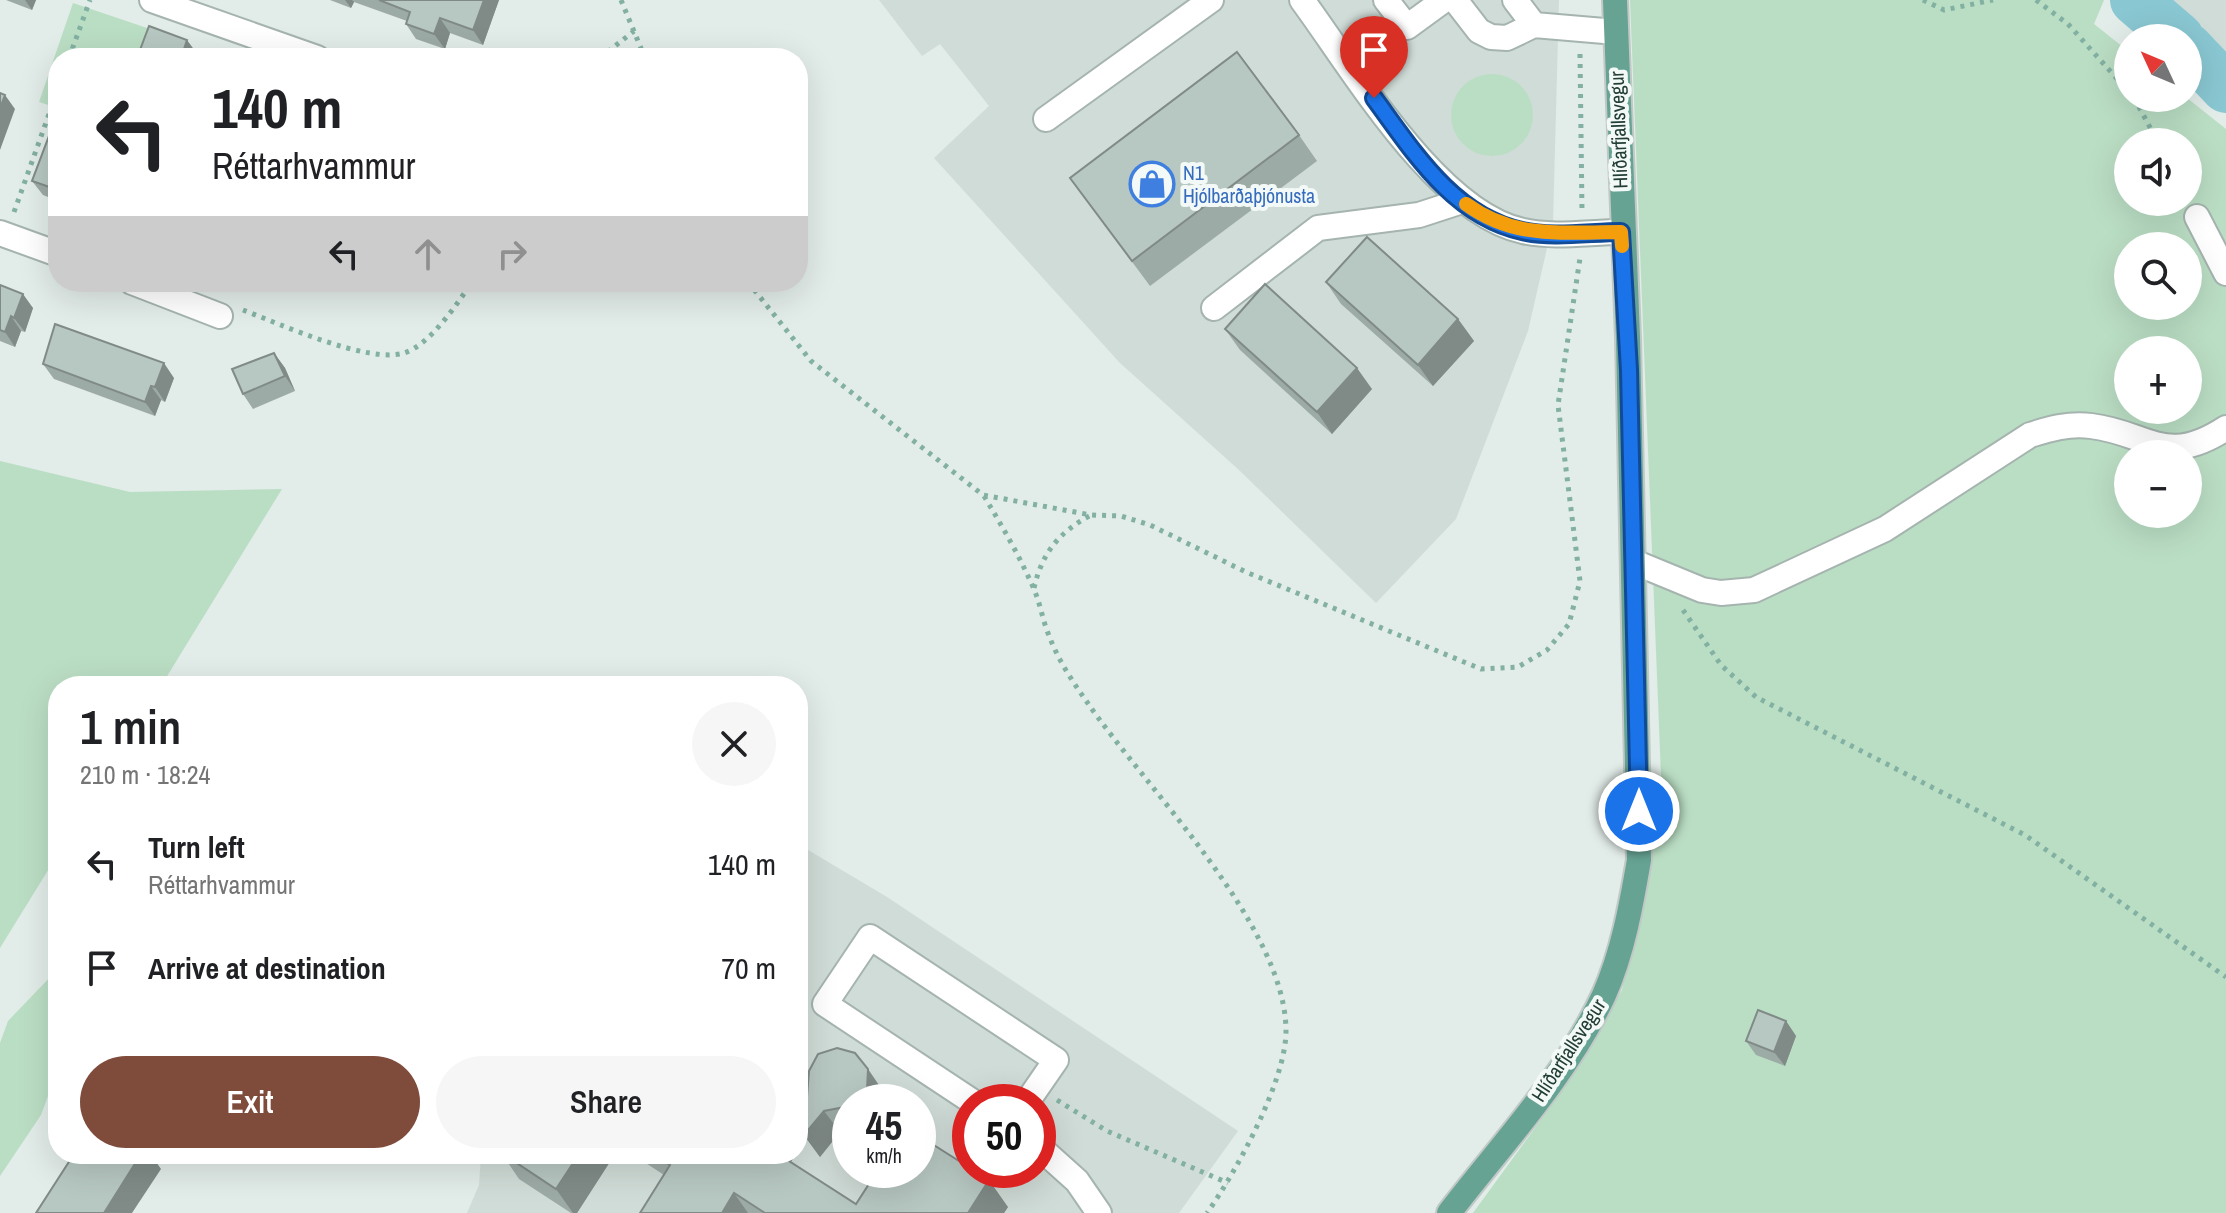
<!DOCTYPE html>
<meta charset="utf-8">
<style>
:root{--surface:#fff;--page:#f6f6f6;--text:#202124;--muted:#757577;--accent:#7f4b3b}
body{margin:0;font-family:"Archivo Narrow",sans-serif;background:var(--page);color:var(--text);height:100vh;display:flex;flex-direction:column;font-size:30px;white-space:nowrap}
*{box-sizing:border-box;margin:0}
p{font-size:26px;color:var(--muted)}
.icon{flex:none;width:44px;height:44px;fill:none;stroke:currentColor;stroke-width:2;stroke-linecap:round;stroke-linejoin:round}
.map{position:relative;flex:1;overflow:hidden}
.details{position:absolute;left:48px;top:676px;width:760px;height:488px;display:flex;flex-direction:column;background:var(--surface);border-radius:32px;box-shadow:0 8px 32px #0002}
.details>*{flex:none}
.top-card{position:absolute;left:48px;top:48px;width:760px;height:244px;border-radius:32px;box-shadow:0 8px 32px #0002;background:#fff;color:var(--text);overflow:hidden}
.needle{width:52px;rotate:314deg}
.controls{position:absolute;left:2114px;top:24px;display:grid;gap:16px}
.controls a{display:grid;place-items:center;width:88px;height:88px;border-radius:50%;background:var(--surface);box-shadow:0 8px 32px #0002;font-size:40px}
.speed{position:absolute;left:832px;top:1084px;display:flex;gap:16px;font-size:40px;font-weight:700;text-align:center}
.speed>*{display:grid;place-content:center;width:104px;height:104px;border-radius:50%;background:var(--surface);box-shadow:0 8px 32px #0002;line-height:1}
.speed small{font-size:20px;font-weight:400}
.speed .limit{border:12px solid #d22;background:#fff;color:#111}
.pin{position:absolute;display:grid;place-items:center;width:68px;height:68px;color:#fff;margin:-82px -34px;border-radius:50% 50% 50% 0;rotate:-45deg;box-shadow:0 0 8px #0007}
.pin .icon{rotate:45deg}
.me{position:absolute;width:88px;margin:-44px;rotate:0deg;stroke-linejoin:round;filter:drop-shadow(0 0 6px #0008)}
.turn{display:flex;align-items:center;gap:28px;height:168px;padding:0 32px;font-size:36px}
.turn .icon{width:104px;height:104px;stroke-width:2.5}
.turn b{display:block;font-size:56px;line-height:68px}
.lanes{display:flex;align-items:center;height:76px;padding:0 32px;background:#0003;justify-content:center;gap:40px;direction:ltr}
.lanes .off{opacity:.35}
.round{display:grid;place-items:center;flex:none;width:84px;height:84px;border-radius:42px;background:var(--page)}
.overview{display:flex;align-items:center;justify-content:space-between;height:136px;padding:0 32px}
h1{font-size:48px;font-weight:600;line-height:60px}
.action{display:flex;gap:16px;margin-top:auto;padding:16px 32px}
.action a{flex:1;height:92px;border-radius:48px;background:var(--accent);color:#fff;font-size:32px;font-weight:600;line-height:92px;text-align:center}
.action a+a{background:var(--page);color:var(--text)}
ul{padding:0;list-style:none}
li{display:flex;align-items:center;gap:24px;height:104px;padding:0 32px}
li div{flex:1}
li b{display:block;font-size:30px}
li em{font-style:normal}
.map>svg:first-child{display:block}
.built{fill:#d0dcd7;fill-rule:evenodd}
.green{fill:#badec4;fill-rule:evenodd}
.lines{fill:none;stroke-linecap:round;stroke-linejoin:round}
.river{stroke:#89c7d2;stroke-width:50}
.minor-casing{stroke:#a5b4af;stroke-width:28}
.major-casing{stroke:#c1c9c7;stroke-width:28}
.path{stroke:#82b0a2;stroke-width:5;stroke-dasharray:4 6;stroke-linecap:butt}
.minor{stroke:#fff;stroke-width:24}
.major{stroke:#66a393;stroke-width:24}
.wall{fill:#9daba6}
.shaded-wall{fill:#808b87}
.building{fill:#b7c7c1;stroke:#808b87;stroke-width:2}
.route-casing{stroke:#114b97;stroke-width:20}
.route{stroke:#1a73e8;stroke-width:14}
.slow{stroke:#f59e0b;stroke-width:14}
.labels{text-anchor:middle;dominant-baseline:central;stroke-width:8;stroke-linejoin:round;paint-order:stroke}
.street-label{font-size:20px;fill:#223e36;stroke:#f3f9f6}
.shop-label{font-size:20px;fill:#366cbe;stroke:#f3f9f6;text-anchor:start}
</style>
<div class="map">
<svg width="2226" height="1213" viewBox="0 0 2226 1213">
<rect width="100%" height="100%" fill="#e2ece8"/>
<path class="built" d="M879 0H1559L1553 222 1528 331 1456 519 1376 603 1239 470 1120 363 934 158 989 106 940 44 922 56Z
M2156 0H2226V58L2168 13Z
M798 844 887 897 1238 1131 1179 1213H467L479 1185 481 1154H798ZM850 1102H918V1170H850ZM970 1102H1038V1170H970Z"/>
<path class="green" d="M1630 0H2104L2094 24 2128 51V98H2187L2226 129V1213H1473L1564 1088 1622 990 1662 801ZM2128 142H2188V202H2128ZM2128 246H2188V306H2128ZM2128 350H2188V410H2128ZM2128 454H2188V514H2128Z
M73 3 153 30 144 58H58V108L39 102Z
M1451 115a41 41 0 1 1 82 0a41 41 0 1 1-82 0Z
M0 461 130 492 282 489 161 686H58V854L0 948Z
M55 972 58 1069 41 1115 0 1176V1043L8 1021Z"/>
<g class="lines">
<path class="river" d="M2135 0 2179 38
M2188 48 2226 88"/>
<g class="minor-casing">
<path id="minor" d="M152 0 317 58
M1302 0C1353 69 1437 213 1523 231 1553 238 1590 232 1621 232
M1386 0 1407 27 1444 0
M1455 0 1479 31 1491 37 1507 38 1534 25 1616 32
M1515 0 1534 25
M1046 119 1211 0
M2197 217 2226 273
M0 233 58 254
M132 282 220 316
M1214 308 1318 228 1419 215 1462 201
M1634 562 1702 590 1721 593 1754 590 1885 529 2030 435C2049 429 2069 423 2091 426 2149 433 2165 468 2226 428
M973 1102 825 1004 870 937 1056 1060 1027 1102
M1038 1146 1077 1181 1099 1213"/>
</g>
<g class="major-casing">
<path id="major" d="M1449 1213C1502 1144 1567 1075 1604 995 1623 952 1631 906 1639 860L1628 338 1615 0"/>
</g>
<path class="path" d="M621 0 645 58
M1923 0 1944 10 1993 0
M2036 0 2068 24 2128 91
M1580 54 1582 212
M69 58 90 0
M600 58 634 31
M2134 98 2158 142
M14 212 58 89
M748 282 811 361 983 495 1091 515 1121 516 1150 525 1246 572 1481 669 1518 667 1547 650 1569 624 1580 581 1558 405 1580 258
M243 310C280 324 368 364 404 353 430 345 457 304 472 282
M984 496C1002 526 1019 555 1033 587 1040 602 1042 618 1048 633 1057 658 1072 681 1087 702 1145 787 1286 926 1286 1031 1286 1081 1236 1172 1207 1213
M1034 588C1042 553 1059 532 1091 515
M1683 610 1721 665 1756 697 2025 835 2226 977
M1057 1100 1107 1131 1228 1183"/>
<use href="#minor" class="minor"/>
<use href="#major" class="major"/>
</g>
<path class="wall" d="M6 0H36L32 10Z
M330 0H499L483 45 450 33 445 49 416 39 406 24 407 21 354 2 351 8Z
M58 121V201L43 195 32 181Z
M1299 135 1317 161 1150 286 1070 178Z
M1326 282 1458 319 1474 341 1433 386 1341 304Z
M0 285 33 308 25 332 21 331 15 347 0 341Z
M1225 329 1372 389 1332 434 1240 350Z
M274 353 285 368 295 391 253 409 243 394Z
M43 364 174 378 165 402 161 400 155 416 54 379Z
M1786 1021 1796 1036 1785 1066 1756 1055 1746 1041Z
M818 1054 883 1091 850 1102V1130L840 1132 820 1157 806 1138 798 1150V1113L805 1124Z
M502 1154H615L577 1213H571L519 1179Z
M632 1154H796L791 1162 856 1204 1008 1207 1004 1213H640L664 1175Z"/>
<path class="shaded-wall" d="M25 0H36L32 10Z
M345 0H352L354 2 351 8Z
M484 0H499L483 45 473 30Z
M440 18 450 33 445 49 434 34Z
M187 40 198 55 196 58H181Z
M5 95 15 109 0 150V108Z
M23 294 33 308 25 332 14 318Z
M11 316 21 331 15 347 5 332Z
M1458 319 1474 341 1433 386 1418 365Z
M274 353 285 368 295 391 285 376Z
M164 363 174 378 165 402 155 387Z
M1357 368 1372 389 1332 434 1317 412Z
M151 386 161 400 155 416 145 402Z
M1786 1021 1796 1036 1785 1066 1774 1052Z
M868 1069 883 1091 882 1102H857Z
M824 1111 840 1132 820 1157 806 1138 798 1150V1113L809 1129Z
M141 1154H153L152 1156 161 1169 132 1213H104Z
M579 1154H615L577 1213H573L556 1189Z
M771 1154H796L784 1172Z
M989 1180 1008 1207 1004 1213H968Z
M734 1193 748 1213H722Z"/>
<path class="building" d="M379 0H484L473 30 440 18 434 34 406 24 410 12Z
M149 26 187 40 181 58H137Z
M1237 52 1299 135 1132 261 1070 178Z
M0 93 5 95 0 108Z
M55 120 58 121V190L32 181Z
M1367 237 1458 319 1418 365 1326 282Z
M1265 284 1357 368 1317 412 1225 329Z
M0 285 23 294 14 318 11 316 5 332 0 330Z
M55 324 164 363 155 387 151 386 145 402 43 364Z
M274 353 285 376 243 394 232 369Z
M1758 1010 1786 1021 1774 1052 1746 1041Z
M837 1048 855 1053 868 1069 867 1089 857 1102H850V1106L824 1111 804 1135 809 1071 818 1054Z
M918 1135 970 1168V1170H973L989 1180 968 1213H765L734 1193 722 1213H640L670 1165 654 1154H778L856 1204 878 1170H918Z
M74 1154H141L104 1213H36Z
M503 1154H579L556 1189Z"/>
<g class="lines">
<g class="route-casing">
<path id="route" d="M1374 98C1413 151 1453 216 1522 231 1552 238 1591 232 1621 232L1629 370 1639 811"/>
</g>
<use href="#route" class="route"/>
<path class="slow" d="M1466 204C1515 240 1563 232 1621 232L1622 246"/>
</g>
<defs>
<g id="shop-ring" transform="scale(2.3)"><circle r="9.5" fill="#f3f9f6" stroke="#3f7fe0" stroke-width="1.5"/><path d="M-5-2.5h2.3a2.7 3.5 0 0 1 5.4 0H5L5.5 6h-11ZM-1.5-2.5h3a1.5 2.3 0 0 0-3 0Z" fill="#3f7fe0"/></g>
</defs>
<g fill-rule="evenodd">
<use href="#shop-ring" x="1152" y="184"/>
</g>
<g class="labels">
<g class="street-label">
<text transform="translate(1618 130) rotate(-92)">Hlíðarfjallsvegur</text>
<text transform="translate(1568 1050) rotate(-57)">Hlíðarfjallsvegur</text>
</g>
<g class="shop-label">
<text x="1183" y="172">N1<tspan x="1183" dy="23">Hjólbarðaþjónusta</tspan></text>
</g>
</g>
</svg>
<div class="controls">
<a><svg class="needle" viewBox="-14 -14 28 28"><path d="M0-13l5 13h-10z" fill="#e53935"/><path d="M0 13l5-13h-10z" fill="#757577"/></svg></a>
<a><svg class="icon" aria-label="sound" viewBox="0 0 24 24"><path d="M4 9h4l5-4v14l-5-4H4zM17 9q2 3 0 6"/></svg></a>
<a><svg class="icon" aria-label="search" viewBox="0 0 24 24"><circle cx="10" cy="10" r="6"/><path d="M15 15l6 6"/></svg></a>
<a>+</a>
<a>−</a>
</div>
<div class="speed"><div>45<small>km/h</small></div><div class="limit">50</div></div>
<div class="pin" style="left:1374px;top:98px;background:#d93025"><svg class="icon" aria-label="arrive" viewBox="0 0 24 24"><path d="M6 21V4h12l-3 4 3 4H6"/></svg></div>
<svg class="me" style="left:1639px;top:811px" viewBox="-20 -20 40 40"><circle r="17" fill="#1a73e8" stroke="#fff" stroke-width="3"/><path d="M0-11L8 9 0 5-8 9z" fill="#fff"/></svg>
<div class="top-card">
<div class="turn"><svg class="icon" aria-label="left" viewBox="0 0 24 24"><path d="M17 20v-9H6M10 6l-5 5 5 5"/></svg><div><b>140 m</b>Réttarhvammur</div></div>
<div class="lanes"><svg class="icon" aria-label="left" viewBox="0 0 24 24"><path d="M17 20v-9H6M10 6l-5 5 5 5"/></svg><svg class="icon off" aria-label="ahead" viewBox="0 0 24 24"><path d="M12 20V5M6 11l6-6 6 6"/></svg><svg class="icon off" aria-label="right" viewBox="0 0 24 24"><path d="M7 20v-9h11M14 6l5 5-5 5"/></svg></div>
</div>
<section class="details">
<div class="overview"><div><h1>1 min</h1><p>210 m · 18:24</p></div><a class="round"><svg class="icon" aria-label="close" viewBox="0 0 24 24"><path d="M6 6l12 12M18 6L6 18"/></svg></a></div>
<ul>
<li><svg class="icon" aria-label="left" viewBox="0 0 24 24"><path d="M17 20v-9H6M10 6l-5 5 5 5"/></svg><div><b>Turn left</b><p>Réttarhvammur</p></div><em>140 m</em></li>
<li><svg class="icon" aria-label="arrive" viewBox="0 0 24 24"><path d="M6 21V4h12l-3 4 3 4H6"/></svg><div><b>Arrive at destination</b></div><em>70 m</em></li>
</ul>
<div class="action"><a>Exit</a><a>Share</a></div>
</section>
</div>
